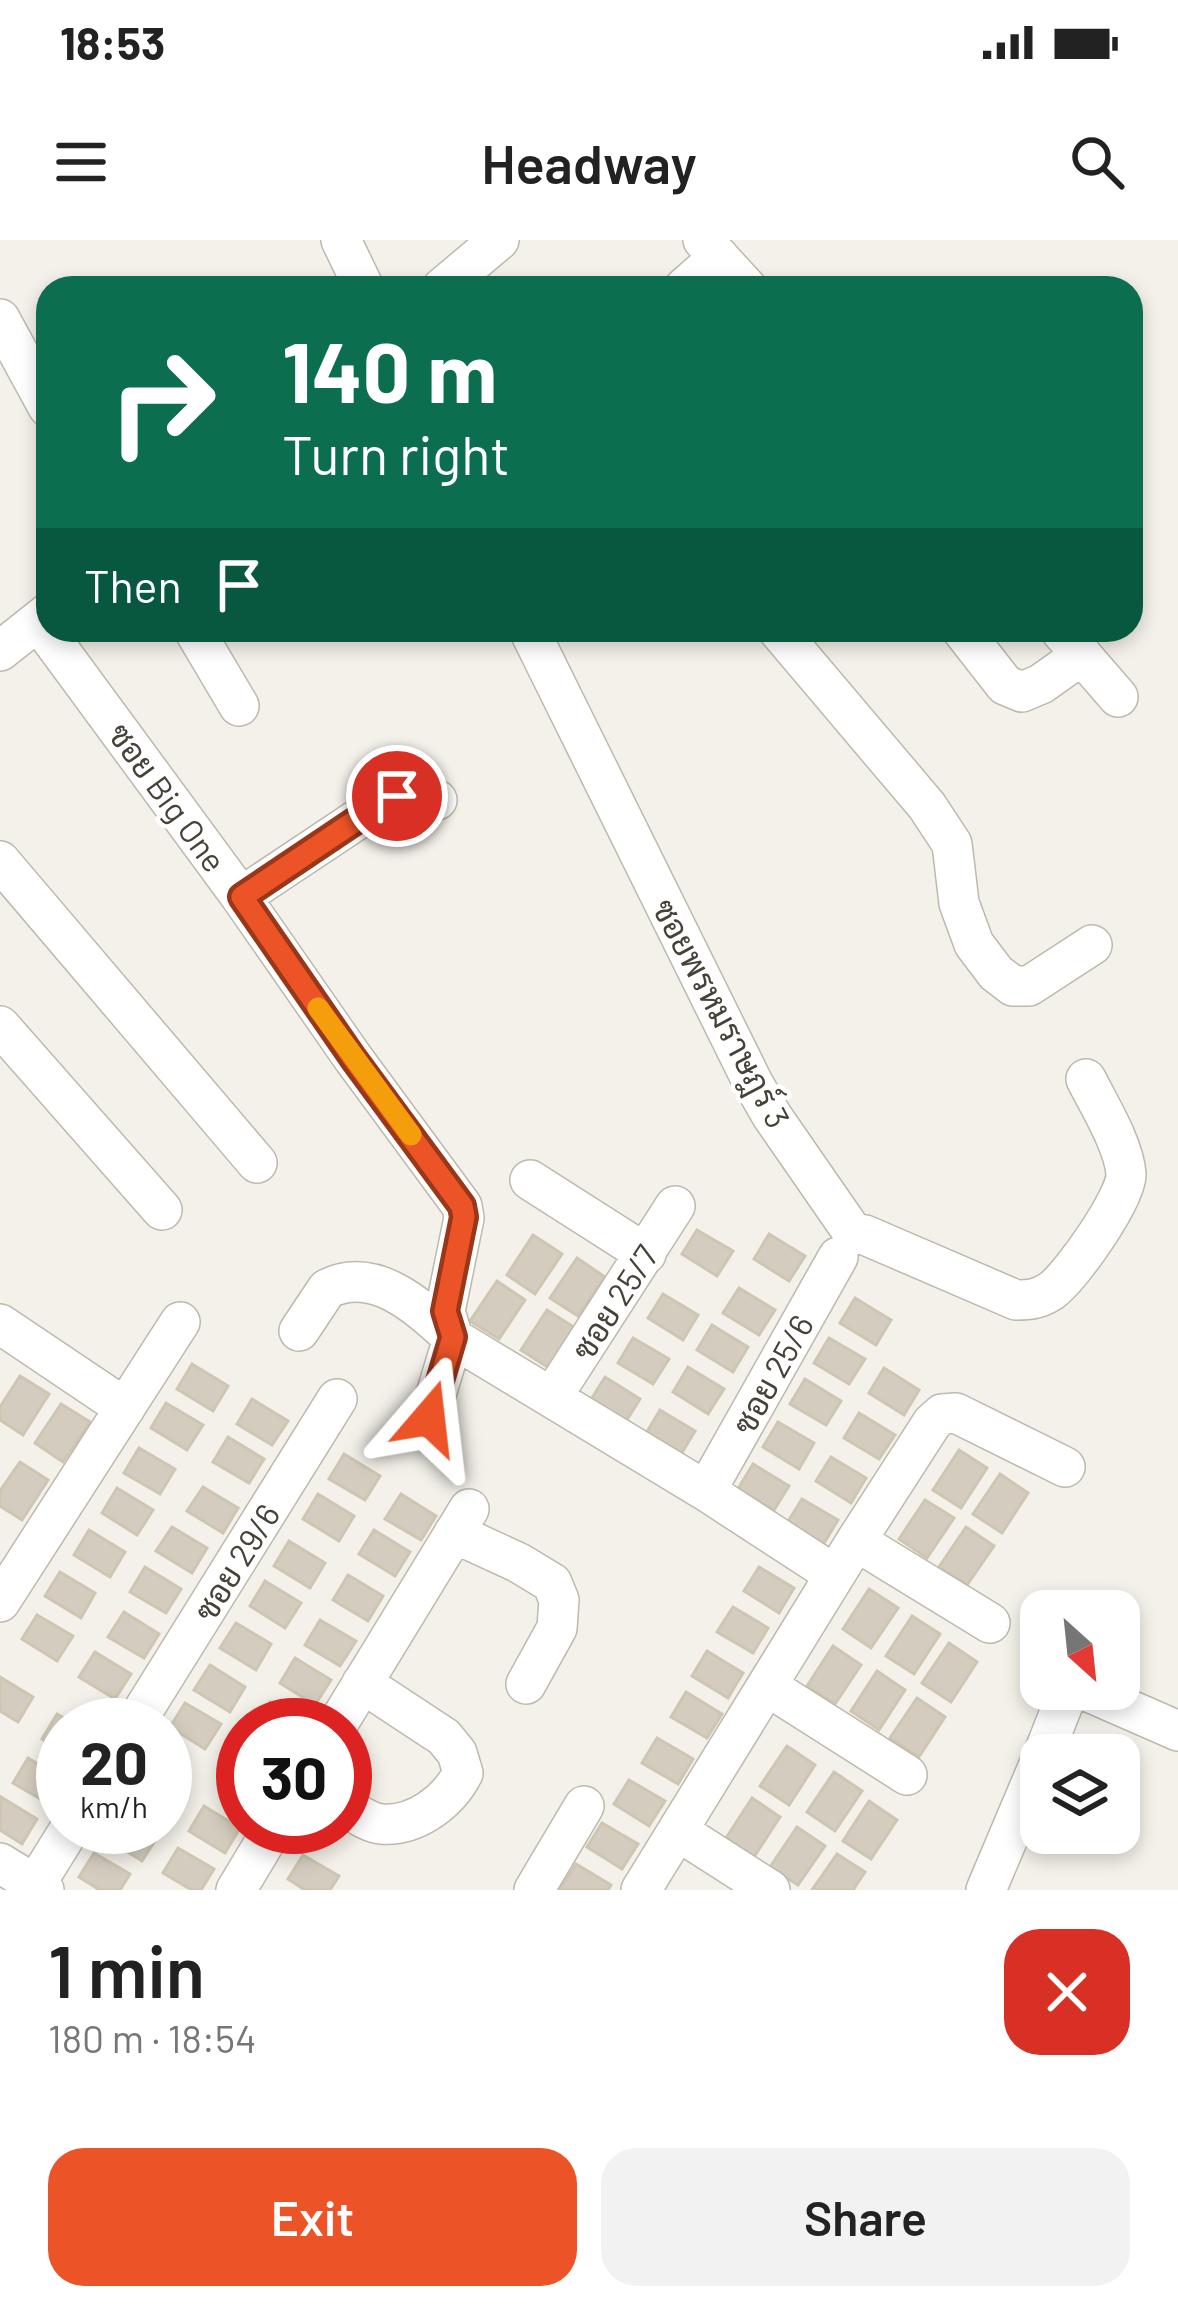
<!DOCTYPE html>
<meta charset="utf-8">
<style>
:root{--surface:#fff;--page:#f2f2f2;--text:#222;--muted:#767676;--accent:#ec5427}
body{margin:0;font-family:Barlow,Sarabun,sans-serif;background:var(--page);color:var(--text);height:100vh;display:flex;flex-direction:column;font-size:45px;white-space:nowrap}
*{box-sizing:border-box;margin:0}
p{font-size:39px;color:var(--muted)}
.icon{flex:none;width:66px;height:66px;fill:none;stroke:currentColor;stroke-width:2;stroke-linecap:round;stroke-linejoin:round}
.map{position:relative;height:1650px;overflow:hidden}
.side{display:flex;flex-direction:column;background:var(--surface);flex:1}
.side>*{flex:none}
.guide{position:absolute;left:36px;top:36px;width:1107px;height:366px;border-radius:36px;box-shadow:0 6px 18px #0003;background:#0b6e4f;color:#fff;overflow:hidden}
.needle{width:78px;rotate:153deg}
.controls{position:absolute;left:1020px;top:1350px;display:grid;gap:24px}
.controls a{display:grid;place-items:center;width:120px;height:120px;border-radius:24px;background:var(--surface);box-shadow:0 6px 18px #0003;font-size:60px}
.speed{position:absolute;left:36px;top:1458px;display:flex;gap:24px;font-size:60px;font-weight:700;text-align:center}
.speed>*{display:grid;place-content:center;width:156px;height:156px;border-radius:50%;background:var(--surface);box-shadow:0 6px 18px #0003;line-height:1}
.speed small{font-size:30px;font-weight:400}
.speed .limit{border:18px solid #d22;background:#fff;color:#111}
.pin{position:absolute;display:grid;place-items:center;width:102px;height:102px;color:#fff;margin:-51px;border:6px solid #fff;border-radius:50%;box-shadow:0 3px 12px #0007}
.me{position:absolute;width:132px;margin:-66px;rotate:17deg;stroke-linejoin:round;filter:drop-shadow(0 0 9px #0008)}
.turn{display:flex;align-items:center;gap:42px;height:252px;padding:0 48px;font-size:54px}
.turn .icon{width:156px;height:156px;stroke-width:2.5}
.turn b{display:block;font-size:84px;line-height:102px}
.then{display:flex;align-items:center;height:114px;padding:0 48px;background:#0003;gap:24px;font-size:45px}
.round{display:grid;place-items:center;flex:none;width:126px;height:126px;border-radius:36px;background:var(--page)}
.summary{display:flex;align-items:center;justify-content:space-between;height:204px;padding:0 48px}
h1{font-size:72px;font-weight:600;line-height:90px}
.action{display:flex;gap:24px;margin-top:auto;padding:24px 48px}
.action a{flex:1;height:138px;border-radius:36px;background:var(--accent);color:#fff;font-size:48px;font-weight:600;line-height:138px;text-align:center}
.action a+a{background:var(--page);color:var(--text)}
.status{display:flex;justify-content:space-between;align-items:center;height:84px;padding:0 60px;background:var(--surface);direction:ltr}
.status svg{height:33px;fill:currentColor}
header{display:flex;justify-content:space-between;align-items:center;height:156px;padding:0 48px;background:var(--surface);font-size:54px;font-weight:600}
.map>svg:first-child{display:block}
.building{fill:#d4cdbf;stroke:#cec6b2;stroke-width:3}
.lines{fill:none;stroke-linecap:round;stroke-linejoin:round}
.minor-casing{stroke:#beb9ac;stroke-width:42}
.minor{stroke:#fff;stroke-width:39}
.route-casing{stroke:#993719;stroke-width:30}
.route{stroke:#ec5427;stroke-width:21}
.slow{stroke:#f59e0b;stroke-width:21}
.labels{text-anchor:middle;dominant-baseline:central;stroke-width:9;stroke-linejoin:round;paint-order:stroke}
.street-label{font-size:33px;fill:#464238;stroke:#fff}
</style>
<div class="status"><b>18:53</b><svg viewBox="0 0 49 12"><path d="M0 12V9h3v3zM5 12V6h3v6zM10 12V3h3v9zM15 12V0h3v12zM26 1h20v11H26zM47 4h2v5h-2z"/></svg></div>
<header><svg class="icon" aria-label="menu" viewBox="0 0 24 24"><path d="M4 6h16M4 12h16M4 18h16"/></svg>Headway<svg class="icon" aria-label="search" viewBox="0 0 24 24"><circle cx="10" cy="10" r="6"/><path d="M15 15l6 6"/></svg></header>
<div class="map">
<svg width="1178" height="1650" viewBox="0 0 1178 1650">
<rect width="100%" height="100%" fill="#f3f1e9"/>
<path class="building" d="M697 990 733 1011 717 1036 682 1014Z
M769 994 805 1016 789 1041 754 1019Z
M533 995 562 1014 535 1054 507 1035Z
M577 1018 605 1037 578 1076 550 1058Z
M497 1041 525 1060 499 1099 470 1081Z
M739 1048 775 1070 759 1095 723 1073Z
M663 1054 698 1075 683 1100 648 1078Z
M855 1058 891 1080 876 1105 840 1083Z
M547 1070 575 1088 549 1128 521 1110Z
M712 1085 748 1107 733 1132 697 1110Z
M633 1098 669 1119 653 1144 618 1123Z
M829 1098 865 1119 849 1144 814 1123Z
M192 1124 228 1146 213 1171 177 1149Z
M688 1127 724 1149 708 1174 673 1152Z
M884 1128 919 1150 904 1175 869 1153Z
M20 1136 49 1154 23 1195 0 1180V1167Z
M605 1137 640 1159 625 1183 590 1161Z
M805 1139 841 1161 826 1185 790 1164Z
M252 1159 288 1181 272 1205 237 1184Z
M166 1163 203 1185 187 1210 151 1188Z
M61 1164 90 1182 63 1222 35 1203Z
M660 1170 695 1191 680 1216 645 1195Z
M859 1173 895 1195 879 1219 844 1198Z
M778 1182 814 1203 799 1229 763 1207Z
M228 1197 264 1219 249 1243 213 1222Z
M139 1208 175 1229 160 1254 124 1233Z
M959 1210 987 1228 961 1268 933 1250Z
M344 1214 380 1236 365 1260 329 1239Z
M831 1217 866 1238 851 1263 816 1241Z
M20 1222 48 1240 22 1280 0 1266V1251Z
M753 1224 789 1246 774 1270 738 1249Z
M1000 1234 1028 1253 1002 1293 973 1274Z
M203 1247 238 1268 223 1293 187 1271Z
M117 1248 153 1270 137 1295 102 1273Z
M318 1254 354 1276 339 1301 303 1279Z
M401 1254 436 1276 421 1300 385 1279Z
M802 1259 838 1280 823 1305 787 1283Z
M925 1260 954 1278 927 1318 899 1299Z
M172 1287 207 1308 192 1333 156 1311Z
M966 1287 994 1306 967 1345 939 1327Z
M89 1290 125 1312 110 1337 74 1315Z
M374 1290 410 1312 395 1336 359 1314Z
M289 1301 325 1323 310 1348 274 1326Z
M145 1327 181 1349 166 1373 130 1352Z
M759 1327 794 1348 779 1373 744 1351Z
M60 1332 95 1353 81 1378 45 1356Z
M348 1335 383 1356 368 1381 333 1360Z
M265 1341 301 1363 285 1388 250 1366Z
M869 1349 898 1368 871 1408 843 1389Z
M733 1367 768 1388 753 1413 717 1392Z
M124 1372 159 1394 144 1418 108 1397Z
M37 1375 73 1396 57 1421 22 1399Z
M912 1376 940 1394 914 1434 886 1416Z
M320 1380 356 1401 340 1426 305 1405Z
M236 1383 271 1404 256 1430 220 1408Z
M949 1403 977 1422 951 1462 922 1443Z
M833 1406 861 1425 835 1464 807 1446Z
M707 1411 743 1433 728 1458 692 1436Z
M95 1412 131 1434 115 1459 79 1437Z
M295 1418 331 1440 315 1465 280 1443Z
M210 1425 245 1447 230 1472 194 1450Z
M877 1431 905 1450 879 1490 851 1471Z
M0 1437 33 1457 18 1482 0 1471Z
M686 1452 722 1474 707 1498 671 1477Z
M917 1458 945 1477 919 1517 890 1498Z
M270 1462 306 1484 305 1485H256Z
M185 1463 221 1484 205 1509 170 1487Z
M57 1474 76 1485H63V1512L42 1499Z
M657 1498 693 1519 678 1544 642 1523Z
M243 1503V1537L228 1528Z
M787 1506 815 1525 789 1565 760 1546Z
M28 1518 63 1539 49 1564 13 1543Z
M834 1532 862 1551 835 1591 807 1572Z
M629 1540 665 1561 649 1586 614 1564Z
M1 1557 37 1579 22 1604 0 1590Z
M752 1558 780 1577 754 1617 726 1598Z
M869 1561 897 1580 871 1619 843 1601Z
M204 1566 240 1588 225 1613 189 1591Z
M602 1583 638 1604 622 1629 587 1607Z
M114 1587H142L158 1596 142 1621 107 1599Z
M797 1587 825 1606 798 1645 770 1627Z
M178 1608 214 1629 201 1650H192L163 1633Z
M94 1613 130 1634 120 1650H100L79 1637Z
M837 1614 865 1632 853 1650H812Z
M303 1615 339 1636 330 1650H305L288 1639Z
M576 1624 611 1645 608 1650 560 1649Z"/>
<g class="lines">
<g class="minor-casing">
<path id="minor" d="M341 0 364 48
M703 0 747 48
M442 48 499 0
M684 48 719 17
M0 79 48 167
M38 381 241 657 353 818 462 966 464 978 445 1071 453 1098 429 1178
M194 390 239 466
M529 390 753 843 772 876 853 993 865 995 1016 1060C1030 1060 1039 1059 1051 1051 1071 1037 1127 957 1126 934 1124 905 1099 865 1086 839
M778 390 927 566 952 604 959 663 974 704 996 733 1013 746H1029L1092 705
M962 390 1005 445 1022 452 1041 444 1082 415
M1060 390 1118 457
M0 411 48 373
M0 621 257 923
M241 657 379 565 397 556 437 560
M0 786 162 970
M530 940 646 1014
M0 1084 125 1168
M299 1091 327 1049C375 1025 419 1067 453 1098L706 1251 835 1335
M552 1157 675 966
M706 1251 838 1017
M454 1293 519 1323 552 1343 559 1360 557 1388 526 1444
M856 1301 990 1383
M0 1362 180 1082
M767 1446 907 1535
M1082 1449 1178 1491
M134 1485 337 1159
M337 1485 469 1269
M1043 1515 1069 1449
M345 1567C356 1573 369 1583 381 1584 415 1587 448 1562 463 1533L457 1513 444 1497 362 1443
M678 1591 770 1650
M0 1623 44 1650
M35 1645 71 1587
M236 1650 274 1587
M534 1650 584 1566
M641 1650 856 1301 932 1183 942 1174 956 1173 1065 1227
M986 1650 1041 1520"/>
</g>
<use href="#minor" class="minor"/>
</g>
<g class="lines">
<g class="route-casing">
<path id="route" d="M397 556 379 565 242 657 353 818 462 966 464 977 445 1071 453 1097 429 1178"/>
</g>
<use href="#route" class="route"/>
<path class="slow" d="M318 768 411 895"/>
</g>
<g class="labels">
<g class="street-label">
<text transform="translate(168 557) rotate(54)">ซอย Big One</text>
<text transform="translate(722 773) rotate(62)">ซอยพรหมราษฎร์ 3</text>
<text transform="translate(614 1062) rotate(-57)">ซอย 25/7</text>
<text transform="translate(772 1134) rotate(-61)">ซอย 25/6</text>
<text transform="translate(236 1322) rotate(-58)">ซอย 29/6</text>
</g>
</g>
</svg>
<div class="controls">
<a><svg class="needle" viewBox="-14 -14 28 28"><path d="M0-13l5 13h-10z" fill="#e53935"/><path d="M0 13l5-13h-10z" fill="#767676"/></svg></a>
<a><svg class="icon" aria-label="layers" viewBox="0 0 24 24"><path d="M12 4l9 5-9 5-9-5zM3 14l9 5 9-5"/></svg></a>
</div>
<div class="speed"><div>20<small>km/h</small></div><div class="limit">30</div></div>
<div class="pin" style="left:397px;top:556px;background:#d93025"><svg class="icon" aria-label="arrive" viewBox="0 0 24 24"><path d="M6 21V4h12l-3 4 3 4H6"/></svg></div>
<svg class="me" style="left:429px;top:1178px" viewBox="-20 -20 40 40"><path d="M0-17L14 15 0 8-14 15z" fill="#ec5427" stroke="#fff" stroke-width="4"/></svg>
<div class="guide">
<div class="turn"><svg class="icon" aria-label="right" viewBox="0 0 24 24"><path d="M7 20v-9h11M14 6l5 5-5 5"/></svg><div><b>140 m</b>Turn right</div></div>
<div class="then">Then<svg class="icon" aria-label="arrive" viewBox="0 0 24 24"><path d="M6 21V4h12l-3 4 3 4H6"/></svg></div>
</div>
</div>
<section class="side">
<div class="summary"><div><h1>1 min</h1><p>180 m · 18:54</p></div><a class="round" style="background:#d93025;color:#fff"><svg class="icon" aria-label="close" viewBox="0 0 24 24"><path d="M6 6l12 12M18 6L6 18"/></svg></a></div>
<div class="action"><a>Exit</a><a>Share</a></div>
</section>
